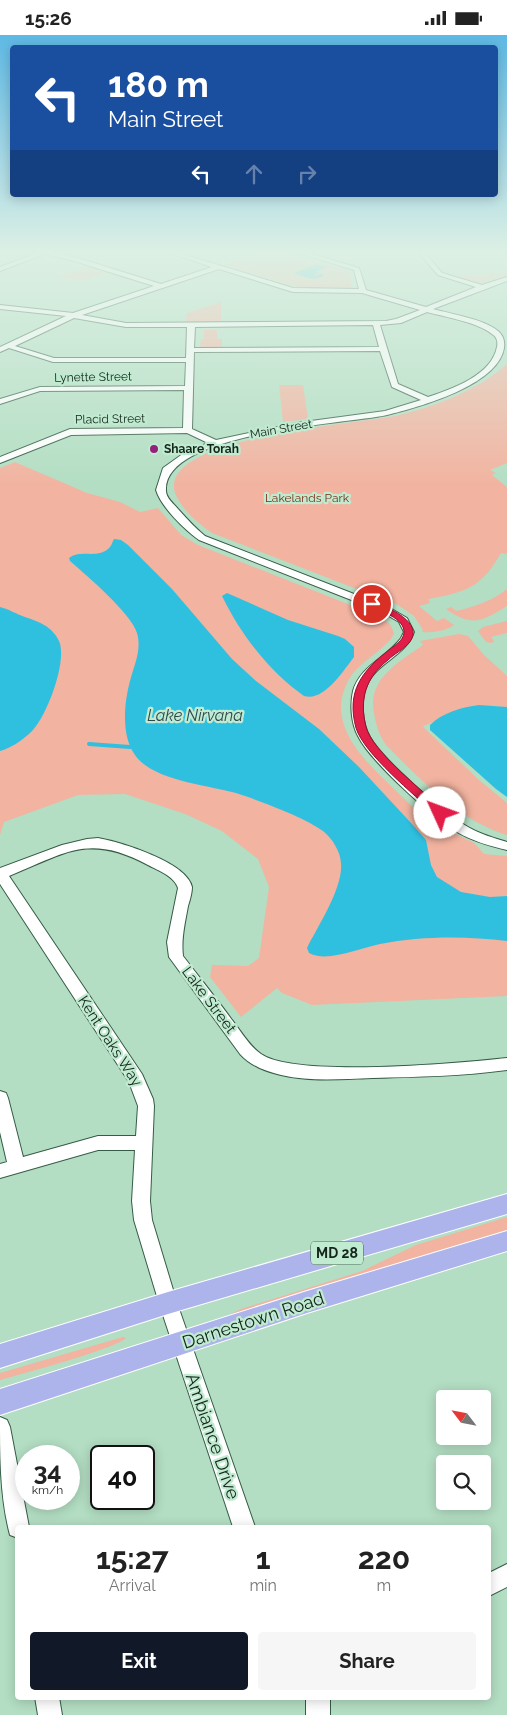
<!DOCTYPE html>
<style>
:root{--surface:#fff;--page:#f6f6f6;--text:#222;--muted:#767676;--accent:#111827}
body{margin:0;font-family:Raleway,sans-serif;background:var(--page);color:var(--text);height:100vh;display:flex;flex-direction:column;font-size:19px;white-space:nowrap}
*{box-sizing:border-box;margin:0}
p{font-size:16px;color:var(--muted)}
.icon{flex:none;width:28px;height:28px;fill:none;stroke:currentColor;stroke-width:2;stroke-linecap:round;stroke-linejoin:round}
.map{position:relative;flex:1;overflow:hidden}
.side{position:absolute;left:15px;top:1490px;width:476px;height:175px;display:flex;flex-direction:column;background:var(--surface);border-radius:5px;box-shadow:0 2px 12px #0003}
.side>*{flex:none}
.banner{position:absolute;left:10px;top:10px;width:488px;height:152px;border-radius:5px;box-shadow:0 2px 12px #0003;background:#1a4fa0;color:#fff;overflow:hidden}
.needle{width:32px;rotate:302deg}
.buttons{position:absolute;left:436px;top:1355px;display:grid;gap:10px}
.buttons a{display:grid;place-items:center;width:55px;height:55px;border-radius:5px;background:var(--surface);box-shadow:0 2px 12px #0003;font-size:25px}
.speed{position:absolute;left:15px;top:1410px;display:flex;gap:10px;font-size:25px;font-weight:700;text-align:center}
.speed>*{display:grid;place-content:center;width:65px;height:65px;border-radius:50%;background:var(--surface);box-shadow:0 2px 12px #0003;line-height:1}
.speed small{font-size:12px;font-weight:400}
.speed .limit{border:2px solid #111;border-radius:8px;background:#fff;color:#111}
.pin{position:absolute;display:grid;place-items:center;width:42px;height:42px;color:#fff;margin:-21px;border:2px solid #fff;border-radius:50%;box-shadow:0 1px 5px #0007}
.me{position:absolute;width:55px;margin:-28px;rotate:313deg;stroke-linejoin:round;filter:drop-shadow(0 0 4px #0008)}
.turn{display:flex;align-items:center;gap:18px;height:105px;padding:0 15px;font-size:22px}
.turn .icon{width:65px;height:65px;stroke-width:2.5}
.turn b{display:block;font-size:35px;line-height:42px}
.lanes{display:flex;align-items:center;height:48px;padding:0 15px;background:#0003;justify-content:center;gap:25px;direction:ltr}
.lanes .off{opacity:.35}
.eta{display:flex;justify-content:space-evenly;align-items:center;height:85px;text-align:center}
.eta b{font-size:30px;font-weight:700;line-height:35px}
.cta{display:flex;gap:10px;margin-top:auto;padding:10px 15px}
.cta a{flex:1;height:58px;border-radius:5px;background:var(--accent);color:#fff;font-size:20px;font-weight:700;line-height:58px;text-align:center}
.cta a+a{background:var(--page);color:var(--text)}
.status{display:flex;justify-content:space-between;align-items:center;height:35px;padding:0 25px;background:var(--surface);direction:ltr}
.status svg{height:14px;fill:currentColor}
.map>svg:first-child{display:block}
.green{fill:#f2b3a0}
.water{fill:#2fc0e0}
.lines{fill:none;stroke-linecap:round;stroke-linejoin:round}
.stream{stroke:#2fc0e0;stroke-width:4}
.minor-casing{stroke:#355c45;stroke-width:2}
.major-casing{stroke:#fff;stroke-width:2}
.minor{fill:#fff;fill-rule:evenodd}
.major{fill:#adb3eb;fill-rule:evenodd}
.route{fill:#e11d48;stroke:#92132f}
.poi-dot{fill:#94207e;stroke:#c0ebd0;stroke-width:2}
.labels{text-anchor:middle;dominant-baseline:central;stroke-width:4.5;stroke-linejoin:round;paint-order:stroke}
.far-street-label{font-size:12px;fill:#15251c;stroke:#c0ebd0}
.far-poi-label{font-size:12px;font-weight:bold;fill:#15251c;stroke:#c0ebd0;text-anchor:start}
.far-park-label{font-size:12px;fill:#792e17;stroke:#c0ebd0}
.shield{fill:#c0ebd0;stroke:#486052;stroke-width:1}
.shield-label{font-size:14px;font-weight:bold;fill:#15251c}
.street-label{font-size:15px;fill:#15251c;stroke:#c0ebd0}
.water-label{font-size:16px;font-style:italic;fill:#2c4850;stroke:#c0ebd0}
.near-street-label{font-size:18px;fill:#15251c;stroke:#c0ebd0}
</style>
<div class="status"><b>15:26</b><svg viewBox="0 0 49 12"><path d="M0 12V9h3v3zM5 12V6h3v6zM10 12V3h3v9zM15 12V0h3v12zM26 1h20v11H26zM47 4h2v5h-2z"/></svg></div>
<div class="map">
<svg width="507" height="1680" viewBox="0 0 507 1680">
<rect width="100%" height="100%" fill="#b3dec3"/>
<path class="green" d="M262 217H286L346 235 350 238 352 253 299 252 223 230Z
M89 232 107 238 83 246 56 242Z
M507 239V241L480 248 454 241Z
M221 267V286H186L187 278Z
M204 295H217V304H222V312H200L201 304H204Z
M507 329V428L490 435 496 438 492 440 507 452V519L501 518C481 553 466 557 428 564L430 568 419 571 437 586 444 583 454 590C446 596 432 598 422 597L423 595 414 581 398 570 212 498C199 489 176 470 174 453 169 400 363 389 399 380 434 372 480 354 507 329Z
M279 350H303L308 384 283 387Z
M15 427 87 458 120 467 140 477 158 473 181 500 198 510 378 581 390 589 394 598C391 610 361 626 351 641 322 687 363 724 394 754 410 769 425 784 442 798L445 799 446 794 474 808 484 819 507 821V961L312 970 282 958 277 953 241 982 210 942 212 930 248 931 259 923 269 852 258 824 222 796 185 779 125 759 78 760 4 787 0 800V433Z
M507 554V571C481 587 472 592 446 574L451 572 456 576C474 572 492 566 507 554Z
M507 586V598L491 602 494 606 492 608 486 607 478 596 483 592Z
M459 599 468 601 484 620 507 641V672C477 670 460 671 433 687 429 689 426 689 423 692L479 745 507 768V800C458 785 422 746 387 711 379 701 376 690 374 678 367 644 399 627 423 610L420 606Z
M507 1182V1197L230 1282 227 1281 241 1274 362 1236 416 1210Z
M123 1302 126 1303C115 1314 21 1339 0 1345V1338Z"/>
<path class="water" d="M315 230 327 232 316 237 319 238 311 242 321 239 325 240C315 247 305 242 294 238Z
M114 504 121 505 128 510 172 554 232 624 256 646 319 694 359 732 412 789 426 805 431 830 437 842 461 857 490 862 507 861V906C466 901 421 901 380 909 360 913 327 928 309 918L307 913C318 891 343 853 341 829 341 817 332 803 323 796 306 783 258 765 236 758 208 750 153 746 135 720 121 701 124 668 130 646 134 630 142 615 137 598 131 578 87 541 70 526L69 523C81 514 96 524 108 514 112 511 112 507 114 504Z
M227 558 288 585 338 601 345 604 354 612V622C343 636 324 667 304 661 269 636 241 600 222 561Z
M0 572C9 574 16 579 25 582 39 587 52 591 59 606 68 626 46 684 30 698 21 706 11 713 0 716Z
M479 670 507 672V762L496 754 430 695V690C442 678 462 672 479 670Z"/>
<g class="lines">
<path class="stream" d="M89 709 130 712"/>
<g class="minor-casing">
<path id="minor" d="M40 217H51L78 223 161 249 212 232 167 217H176L293 253 359 254 354 235 296 217H305L359 233 366 255 426 272 476 252 438 240 418 217H424L442 238 482 250 507 242V246L433 274C451 279 484 284 498 296 503 300 505 306 504 313 498 350 420 372 387 380 347 389 162 397 166 456 166 463 174 469 178 474 187 484 195 493 205 501L390 573 407 583 414 597C406 621 377 627 367 650 360 665 362 688 370 702 382 724 445 779 468 792 480 799 494 803 507 807V815C490 811 472 806 457 797 433 783 370 726 358 701 351 688 350 670 353 656 360 631 387 622 401 603L404 597 399 587 382 577 199 505C185 495 161 472 156 455L163 433 184 418 208 408 187 398 71 400 0 428V422L70 394 183 393 184 355 40 356 0 369V364L40 352 185 351 186 327H53L9 313 0 317V312L66 281 0 274V270L73 278 154 251 74 226 45 219 0 236V232ZM219 234 293 257 362 258 420 275 396 284 386 286 126 288 82 280ZM427 277C445 282 477 287 492 299 497 302 498 307 497 312 492 340 452 354 428 362L398 349 380 290 401 288ZM74 283 126 292H187L186 323H54L15 311ZM373 290 379 312 194 313 195 292ZM380 316 392 352 421 365 385 376 296 388 216 405 192 394 194 317Z
M98 803C120 807 187 827 192 852 192 857 190 865 188 871 185 888 181 904 183 921 199 942 216 963 232 985 241 996 249 1011 261 1019 295 1043 461 1028 507 1023V1035C462 1041 418 1042 373 1043 342 1044 311 1047 281 1040 265 1036 251 1031 240 1019L169 922 167 907 178 853C174 841 159 836 148 830 88 798 66 818 9 841L142 1039 153 1064 154 1071 150 1166 152 1185 177 1268 255 1492H233L159 1268 134 1185 132 1166 135 1115H98L0 1143V1129L7 1127 0 1097V1056L6 1058 8 1063 23 1122 98 1101H136L138 1071 129 1047 0 849V833L62 810 87 804Z
M0 1382 7 1385 10 1392 29 1492H18V1503L10 1500C0 1463 0 1420 0 1382Z
M507 1529V1552L489 1561V1538Z
M35 1662H59L62 1680H38Z
M306 1662H330V1680H306Z"/>
</g>
<g class="major-casing">
<path id="major" d="M507 1159V1179L168 1279 0 1333V1309L168 1257Z
M507 1196V1216L307 1278 0 1380V1354L307 1256Z"/>
</g>
<use href="#minor" class="minor"/>
<use href="#major" class="major"/>
</g>
<linearGradient id="sky" x2="0" y2="1"><stop stop-color="#5eb9e5"/><stop offset="0.48" stop-color="#ddf0e4"/><stop offset="1" stop-color="#ddf0e4" stop-opacity="0"/></linearGradient>
<rect width="507" height="452" fill="url(#sky)"/>
<path class="route" d="M372 567C387 571 426 588 409 608 404 614 394 619 388 625 366 642 359 664 366 692 372 716 424 757 443 775L445 778 443 780H436C415 760 364 719 356 693 346 656 362 636 389 615 395 610 403 606 404 598 405 583 380 576 369 571L368 569Z"/>
<circle class="poi-dot" cx="154" cy="414" r="5"/>
<g class="labels">
<g class="far-street-label">
<text transform="translate(93 342) rotate(-1)">Lynette Street</text>
<text transform="translate(110 384) rotate(-1)">Placid Street</text>
<text transform="translate(281 394) rotate(-10)">Main Street</text>
</g>
<g class="far-poi-label">
<text x="164" y="414">Shaare Torah</text>
</g>
<g class="far-park-label">
<text x="307" y="463">Lakelands Park</text>
</g>
<rect class="shield" x="311" y="1206.5" width="52" height="23" rx="4"/>
<g class="shield-label">
<text x="337" y="1218">MD 28</text>
</g>
<g class="street-label">
<text transform="translate(209 965) rotate(53)">Lake Street</text>
<text transform="translate(110 1006) rotate(57)">Kent Oaks Way</text>
</g>
<g class="water-label">
<text x="195" y="680">Lake Nirvana</text>
</g>
<g class="near-street-label">
<text transform="translate(253 1285) rotate(-18)">Darnestown Road</text>
<text transform="translate(213 1401) rotate(71)">Ambiance Drive</text>
</g>
</g>
</svg>
<div class="buttons">
<a><svg class="needle" viewBox="-14 -14 28 28"><path d="M0-13l5 13h-10z" fill="#e53935"/><path d="M0 13l5-13h-10z" fill="#767676"/></svg></a>
<a><svg class="icon" aria-label="search" viewBox="0 0 24 24"><circle cx="10" cy="10" r="6"/><path d="M15 15l6 6"/></svg></a>
</div>
<div class="speed"><div>34<small>km/h</small></div><div class="limit">40</div></div>
<div class="pin" style="left:372px;top:569px;background:#d93025"><svg class="icon" aria-label="arrive" viewBox="0 0 24 24"><path d="M6 21V4h12l-3 4 3 4H6"/></svg></div>
<svg class="me" style="left:440px;top:778px" viewBox="-20 -20 40 40"><circle r="19" fill="#fff"/><path d="M0-13L10 11 0 6-10 11z" fill="#e11d48"/></svg>
<div class="banner">
<div class="turn"><svg class="icon" aria-label="left" viewBox="0 0 24 24"><path d="M17 20v-9H6M10 6l-5 5 5 5"/></svg><div><b>180 m</b>Main Street</div></div>
<div class="lanes"><svg class="icon" aria-label="left" viewBox="0 0 24 24"><path d="M17 20v-9H6M10 6l-5 5 5 5"/></svg><svg class="icon off" aria-label="ahead" viewBox="0 0 24 24"><path d="M12 20V5M6 11l6-6 6 6"/></svg><svg class="icon off" aria-label="right" viewBox="0 0 24 24"><path d="M7 20v-9h11M14 6l5 5-5 5"/></svg></div>
</div>
<section class="side">
<div class="eta">
<div><b>15:27</b><p>Arrival</p></div>
<div><b>1</b><p>min</p></div>
<div><b>220</b><p>m</p></div>
</div>
<div class="cta"><a>Exit</a><a>Share</a></div>
</section>
</div>
